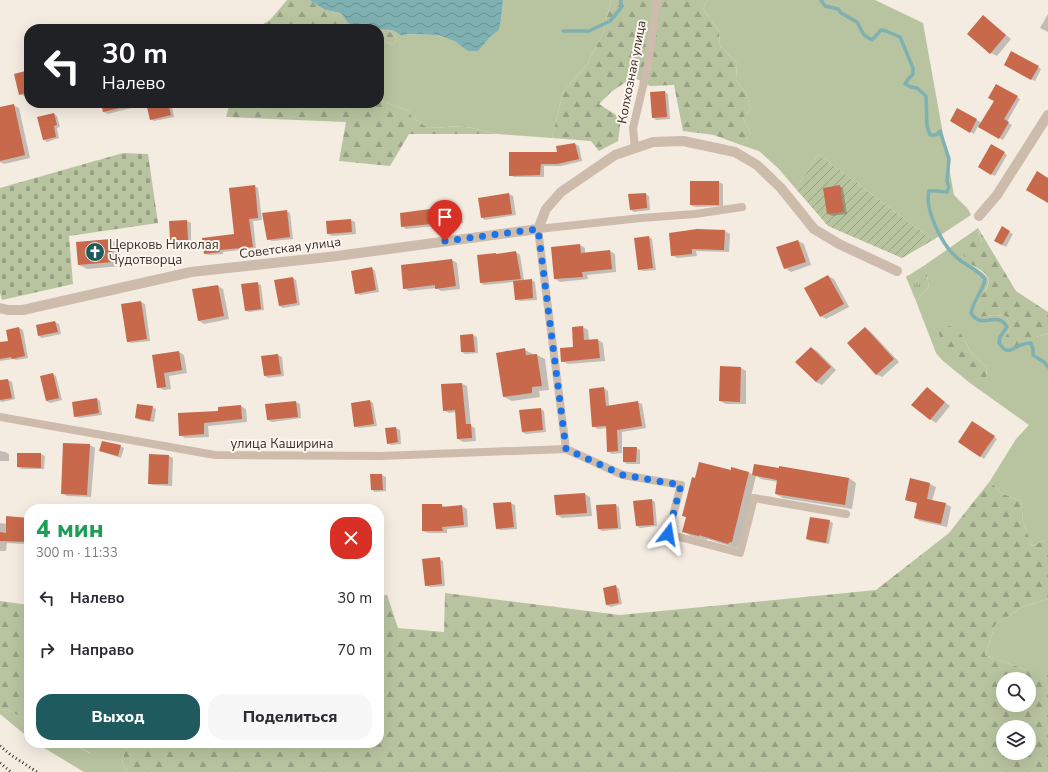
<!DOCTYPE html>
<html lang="ru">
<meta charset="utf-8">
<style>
:root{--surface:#fff;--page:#f7f7f7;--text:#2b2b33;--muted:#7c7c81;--accent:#1f5a5e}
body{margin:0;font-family:"Nunito Sans",sans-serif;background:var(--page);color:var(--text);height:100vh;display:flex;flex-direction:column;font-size:15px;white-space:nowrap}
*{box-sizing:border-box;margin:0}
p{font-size:13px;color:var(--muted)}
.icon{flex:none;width:22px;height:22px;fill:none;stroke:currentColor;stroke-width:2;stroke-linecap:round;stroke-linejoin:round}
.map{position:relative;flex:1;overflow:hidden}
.details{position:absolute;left:24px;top:504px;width:360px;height:244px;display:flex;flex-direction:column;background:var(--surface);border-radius:16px;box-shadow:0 4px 16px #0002}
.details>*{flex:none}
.guide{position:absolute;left:24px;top:24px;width:360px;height:84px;border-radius:16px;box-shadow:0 4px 16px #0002;background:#202124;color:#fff;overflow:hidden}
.fabs{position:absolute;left:996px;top:672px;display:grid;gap:8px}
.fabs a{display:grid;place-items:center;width:40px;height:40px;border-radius:50%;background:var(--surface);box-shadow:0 4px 16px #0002;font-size:20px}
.pin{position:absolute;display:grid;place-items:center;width:34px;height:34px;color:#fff;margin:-41px -17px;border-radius:50% 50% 50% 0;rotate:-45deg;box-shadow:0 0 4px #0007}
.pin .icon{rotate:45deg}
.me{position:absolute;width:44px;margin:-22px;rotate:14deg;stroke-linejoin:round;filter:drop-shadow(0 0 3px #0008)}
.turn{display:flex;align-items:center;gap:14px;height:84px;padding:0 12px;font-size:18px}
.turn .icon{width:52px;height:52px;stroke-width:2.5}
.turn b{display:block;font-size:28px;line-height:34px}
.round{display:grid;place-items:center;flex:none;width:42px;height:42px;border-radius:16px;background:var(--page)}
.overview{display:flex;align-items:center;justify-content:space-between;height:68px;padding:0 12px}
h1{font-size:24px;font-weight:800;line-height:30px;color:#1e9e55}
.action{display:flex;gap:8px;margin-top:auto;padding:8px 12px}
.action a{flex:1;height:46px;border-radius:16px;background:var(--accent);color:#fff;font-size:16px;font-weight:800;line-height:46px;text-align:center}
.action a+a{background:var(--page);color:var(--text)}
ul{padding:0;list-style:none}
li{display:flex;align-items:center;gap:12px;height:52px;padding:0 12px}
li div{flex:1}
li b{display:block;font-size:15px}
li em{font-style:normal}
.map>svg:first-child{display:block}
.grass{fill:#b8c4a0;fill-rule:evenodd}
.forest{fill:url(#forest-firs);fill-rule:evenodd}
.cemetery{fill:url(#cemetery-stones)}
.park{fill:url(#park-tufts)}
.garden{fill:url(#garden-furrows)}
.water{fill:url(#water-waves)}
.shadow{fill:#0003}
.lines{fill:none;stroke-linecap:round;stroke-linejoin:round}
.stream{stroke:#7fb0b2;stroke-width:3.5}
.building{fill:#c8694b}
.minor{stroke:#cdbbac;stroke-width:8}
.tertiary{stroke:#cdbbac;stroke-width:10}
.rail{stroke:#3b302b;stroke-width:3;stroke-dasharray:1 3;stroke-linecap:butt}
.route{stroke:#1a73e8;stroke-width:7;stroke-dasharray:0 12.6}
.labels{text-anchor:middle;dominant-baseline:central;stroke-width:4;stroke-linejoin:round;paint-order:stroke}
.street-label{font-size:13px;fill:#3b302b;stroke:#fbf5ee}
.poi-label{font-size:13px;fill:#3b302b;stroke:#fbf5ee;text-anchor:start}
</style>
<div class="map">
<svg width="1048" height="772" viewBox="0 0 1048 772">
<defs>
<pattern id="forest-firs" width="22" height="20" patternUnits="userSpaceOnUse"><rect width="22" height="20" fill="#b8c4a0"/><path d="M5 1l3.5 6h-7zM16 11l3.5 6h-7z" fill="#97a083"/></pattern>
<pattern id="cemetery-stones" width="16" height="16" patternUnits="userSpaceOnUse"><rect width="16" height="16" fill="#b8c4a0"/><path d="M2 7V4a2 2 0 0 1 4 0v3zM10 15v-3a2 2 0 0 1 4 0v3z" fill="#97a083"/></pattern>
<pattern id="park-tufts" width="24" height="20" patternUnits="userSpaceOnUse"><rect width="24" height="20" fill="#b8c4a0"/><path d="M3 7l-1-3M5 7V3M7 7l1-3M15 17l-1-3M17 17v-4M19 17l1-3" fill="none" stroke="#97a083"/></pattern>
<pattern id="garden-furrows" width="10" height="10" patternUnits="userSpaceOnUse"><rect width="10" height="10" fill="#b8c4a0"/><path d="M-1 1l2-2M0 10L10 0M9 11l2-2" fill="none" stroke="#97a083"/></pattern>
<pattern id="water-waves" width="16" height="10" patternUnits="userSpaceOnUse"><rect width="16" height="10" fill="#7fb0b2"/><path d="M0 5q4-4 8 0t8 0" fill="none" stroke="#699091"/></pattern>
</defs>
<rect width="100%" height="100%" fill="#f4ebe1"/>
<path class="grass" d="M503 0H611L603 33 586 66 563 92 552 138 498 134 463 126 428 128 412 117 409 111 379 100V39H381L393 45 397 38 388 30H392L402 36 406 34 439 35 456 42 468 50 477 51 490 37 499 30 501 20Z
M707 0H875L923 23 954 195 968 209 971 215 933 240 818 154 796 189 778 168 759 151 741 145 751 134 743 118 751 109 746 93 736 80 737 63 720 46 719 31 703 9Z
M978 228 982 243 973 266C996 280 989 284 977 303L981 317 994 315 1006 316 1011 326 1005 338 1036 337 1048 333V540H1045L1032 546 1023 521 1021 501 1001 493 990 481 1016 439 1029 425 970 383 943 361 936 353 916 301 929 287 925 265ZM960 331 971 353 987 367 986 381 973 377Z
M1048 599V670H1027L985 655 995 625 1022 607Z
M0 709 8 710 29 721V738L0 714Z
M36 743H71L91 754 98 743H127L122 763 128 772H84Z"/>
<path class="forest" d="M287 0H309L325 10 341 13 348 23 362 29H232V26L258 27 270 20Z
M611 0H707L703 9 719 31 720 46 737 63 736 80 746 93 751 109 743 118 751 134 741 145 714 135 683 131 674 85 650 86 633 77 611 92 599 104 621 118 618 141 599 151 591 141 552 138 563 92 586 66 603 33Z
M379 30H388L397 38 393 45 381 39H379Z
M379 100 409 111 412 117 428 128 463 126 498 134H409L390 166 339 161 346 122 226 117 230 103H379Z
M978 228 1016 291 1048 312V333L1036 337 1022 352 1008 347 1005 338 1011 326 1006 316 994 315 981 317 977 313C977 310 976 306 977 304 979 295 991 289 988 279 985 266 958 265 964 247 966 242 967 240 971 237L982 242Z
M950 326 960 331 971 353 987 367 986 381 973 378 948 358 937 328Z
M990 481 1001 493 1021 501 1023 521 1032 546 1045 540H1048V599L1022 607 995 625 985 655 1027 670H1048V772H128L122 763 127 743H379V596L387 595 398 628 444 632 445 593 620 615 876 590 949 533ZM1003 679H1029V705H1003ZM1003 727H1029V753H1003Z
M0 601 29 605V721L8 710 0 709Z
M71 743H98L92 754Z"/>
<path class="cemetery" d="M123 153 148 154 158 223 69 236 73 284 2 300 0 293V188Z"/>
<path class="park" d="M925 265 929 287 916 301 906 277Z"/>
<path class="garden" d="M818 154 933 240 902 258 828 226 796 189Z"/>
<path class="water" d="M309 0H503L501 20 499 30 490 37 478 51H468L456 42 439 35 407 34 402 36 392 30 362 29 348 23 341 13 325 10Z"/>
<path class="shadow" d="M1048 14V32L1040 28Z
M983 16 1011 39 997 56 991 53Z
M1012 52 1041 69 1035 81 1005 65Z
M29 71V96L26 97 20 94Z
M996 85 1020 99 1007 122 1012 125 1003 140 978 126 974 134 951 121 958 109 982 123 995 100Z
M665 92 668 94 670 119 656 120 653 117Z
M102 103H129L131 108 108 114 104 112Z
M147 103H171L174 117 154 121 151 119Z
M13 105 19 108 30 158 4 164 0 162V108Z
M54 114 57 116 60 127 57 128 59 138 47 142 44 140Z
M575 144 579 146 582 161 561 166H544V177H514L510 175Z
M992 145 1007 155 995 176 979 167Z
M691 182H719L723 184V206L695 207 691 205Z
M255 186 258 188 262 220 253 221 256 248 223 252V254L208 255 205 253 235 235Z
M839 186 843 188 847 214 832 216 828 214Z
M509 194 513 196 516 215 485 220 482 218Z
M645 194 649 196 650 210 634 212 631 210Z
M458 209 461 211 463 223 406 229 402 226 430 210 433 212Z
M287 211 290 213 293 239 272 241 268 239Z
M351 220 355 222 356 234 332 236 328 234Z
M187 221 191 223V241L174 242 171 240Z
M1002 228 1013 234 1006 247 995 241Z
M697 230 725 231 730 234 729 252 696 251 697 256 677 258 672 255Z
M649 237 652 239 656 270 643 271 639 269Z
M111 240 119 244 121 266 87 269 79 265Z
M798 241 804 244 811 265 791 272 785 268Z
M580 245 585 248V253L610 251 615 254 616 272 587 275 588 279 560 282 555 279Z
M516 252 520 255 524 280H531L535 282 537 300 520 301 516 299 514 282 484 285 481 283 496 254 498 255Z
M452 260 457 263 460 289 441 291 436 288 409 291 404 288Z
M372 268 375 271 379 292 360 295 356 293Z
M828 276 834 279 849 307 826 319 821 316Z
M293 278 296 280 300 305 283 308 280 306Z
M257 283 261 285 264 310 249 312 246 310Z
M218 286 223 289 229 319 204 324 198 320Z
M141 302 145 304 150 341 131 343 127 341 122 305Z
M55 322 59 324 61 334 42 338 39 336Z
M583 327 588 330 589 340H598L603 343 605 361 568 364 562 361 574 348Z
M19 328 23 330 28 358 16 360 13 359 0 361V343L9 342Z
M865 328 871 332 899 362 882 377 876 374Z
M473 335 477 337 478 353 465 354 462 352Z
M811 348 817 351 836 370 822 385 816 382 797 362Z
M525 350 533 354V355H537L545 359 549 390 539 391 540 397 512 401 504 397Z
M179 352 184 355 187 373 169 376 171 389 164 390 158 387 153 356Z
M278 355 282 357 284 376 268 378 265 376Z
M741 368 746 371V404H726L720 401Z
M53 374 56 376 62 400 50 403 47 401Z
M8 380 12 382 15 399 2 402 0 401V381Z
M462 384 467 386 471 426 475 428 476 441 463 442 458 439 456 412 449 413 444 410 442 385Z
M604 388 608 391 609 406 637 402 642 404 646 428 622 432V453L612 454 608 451 607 428 598 429 593 426Z
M927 388 950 406 936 423 930 419Z
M97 399 100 401 102 415 79 418 75 416Z
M370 401 373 403 377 426 359 428 355 426Z
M296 402 300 404 301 418 272 422 268 420Z
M241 406 246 409 247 422 208 426 209 437 185 438 180 435 219 412Z
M152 407 156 409 154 422 140 420 136 418Z
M541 409 544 411 546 432 526 434 522 432Z
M976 424 997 439 984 459 959 442Z
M396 428 400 430 401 444 391 445 388 443Z
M90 445 95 448 91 497 67 496 62 493Z
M120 446 124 448 121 458 100 451Z
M636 448 640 450V464H627L624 462Z
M0 451 5 452 9 454V461H0Z
M18 454H41L45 456 44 469H22L18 467Z
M150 455 169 456 173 458 172 486 152 485 149 483Z
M780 467 849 478 856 483 852 509 783 498 776 494 778 482 761 479 756 476 739 546 736 548 707 539V540L691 536 683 531 731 471 748 472 753 475 780 469Z
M382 475 386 477V491L375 492 372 490Z
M911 479 930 484 936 487 932 501 946 504 951 507 947 527 920 521 915 518 918 504 911 503 922 505V503L911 500V502L906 500Z
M585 494 590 497 592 516 562 518 557 515Z
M652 500 655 502 657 526 640 528 637 526Z
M511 503 515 505 517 529 500 530 497 528 494 504Z
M333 505 336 507V509H319L318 506Z
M442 505 447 508 462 506 467 509 468 527 447 529V533H428L423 531Z
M616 505 619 507 621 529 602 531 599 529Z
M29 519V547L25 544 7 543 6 551H0V523L7 524Z
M829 521 833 523 829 544 810 541 807 539Z
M439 559 443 561 445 586 430 587 426 585Z
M616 586 619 589 622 604 611 607 607 605Z"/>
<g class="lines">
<path class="stream" d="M821 0 825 6 838 9 841 13 857 22 864 35 872 40 881 30 886 31 900 37 913 68V74L909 78 905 84 911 87 917 88 926 96 927 126 930 135H936L940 131 949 159 947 181 949 187 947 192C940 192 936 190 929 191 924 209 942 244 955 256 964 265 978 269 985 279 983 291 973 301 971 313 982 331 997 309 1007 327L1000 337 999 343C1008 356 1011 349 1021 345 1025 343 1028 343 1031 343L1033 349V355L1044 362 1048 367
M563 31H589L610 21 621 8V0"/>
</g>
<path class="building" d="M983 15 1006 35 990 54 967 34Z
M1011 51 1039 66 1031 80 1004 65Z
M29 70V92L19 95 14 74Z
M996 84 1018 96 1004 119 1009 122 999 139 978 127 994 101 988 98Z
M665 91 667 117 652 118 650 92Z
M101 103H127L128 106 103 112Z
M146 103H168L171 115 150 120Z
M14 104 25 155 0 161V107Z
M957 108 977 119 970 133 950 121Z
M54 113 57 125 54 126 56 137 43 140 37 117Z
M575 143 579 159 557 164H541L540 175 509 176V152H557L556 146Z
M991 144 1005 152 991 175 978 167Z
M1037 171 1048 178V203L1026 190Z
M690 181H719V205H690Z
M255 185 258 218 249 219 253 247 220 250V252L204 254 202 238 234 234 229 188Z
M840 185 844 212 827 214 823 188Z
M509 193 512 214 481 218 478 198Z
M646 193 647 208 630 210 628 194Z
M458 208 460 221 401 227 400 213 430 209V211Z
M287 210 290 237 267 240 262 213Z
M351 219 352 232 327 234 326 221Z
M187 220 188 240H170L169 221Z
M1002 226 1010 231 1002 245 994 241Z
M697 229 725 230 724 250 692 249V254L671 256 669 233Z
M649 236 653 268 638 270 634 238Z
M111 239 113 262 78 265 76 242Z
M798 240 806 262 784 269 776 247Z
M580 244 581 253 610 250 612 269 582 272 583 277 554 279 551 247Z
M516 251 521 279 480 283 477 255 496 253V254Z
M452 259 456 286 435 289V285L403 289 401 265Z
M372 267 376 290 355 294 351 271Z
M828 275 844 304 820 317 804 288Z
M293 277 297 303 279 306 274 280Z
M532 279 533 298 515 300 513 281Z
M258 282 261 309 245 311 241 284Z
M218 285 224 316 198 321 192 289Z
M141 301 147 339 127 342 121 304Z
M55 321 58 332 38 336 36 325Z
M583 326 584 340 598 339 600 358 561 362 560 348 573 347 572 327Z
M19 327 25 356 12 359 11 357 0 359V342L8 341 6 330Z
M865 327 894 359 876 375 847 343Z
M473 334 475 352H461L460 335Z
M811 347 831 367 816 382 795 362Z
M525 348 526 355 537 354 542 386 532 387V393L503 397 496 353Z
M179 351 182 370 164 373 166 387 157 388 152 355Z
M278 354 281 374 264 376 261 356Z
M720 366 741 367 740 402 719 401Z
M53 373 59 398 46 401 40 376Z
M8 379 12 398 0 400V380Z
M462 383 466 424H471L472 438 457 439 455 410 443 411 441 384Z
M604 387 606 406 638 401 642 426 617 430 618 451 607 452 606 426 592 427 589 389Z
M927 387 945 402 930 420 911 405Z
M97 398 99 413 74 417 72 402Z
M370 400 374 424 354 427 351 403Z
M296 401 298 417 267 420 265 404Z
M137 404 153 406 150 421 135 418Z
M241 405 242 419 204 423V434L179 436 178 413 218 411V407Z
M541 408 543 430 522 432 519 410Z
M972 421 995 436 980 457 958 442Z
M396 427 398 442 387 444 385 428Z
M102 441 121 445 118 456 99 451Z
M63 443 90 444 87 495 61 494Z
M623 447H637L636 462H623Z
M17 453H41V468L17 467Z
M149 454 169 455 168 484H148Z
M699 462 731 470V467L749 472 732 542H730L728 544 699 535V536L682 532 686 517 682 516 692 477 695 478Z
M754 464 779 468V466L849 478 845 505 775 494 777 480 752 475Z
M370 474H382L383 490H371Z
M910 478 930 483 927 499 946 503 941 524 914 518 917 503 905 500Z
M585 493 587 513 556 515 554 495Z
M652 499 654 525 636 526 633 501Z
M511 502 514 527 496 529 493 503Z
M422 504H442V507L462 505 464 525 442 527 443 531H422Z
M616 504 618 528 598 529 596 505Z
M6 516 29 518V542L0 541V532L6 533Z
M810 517 830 520 826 543 806 539Z
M440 557 442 584 425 586 422 559Z
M616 585 619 603 606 605 603 588Z"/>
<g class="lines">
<path class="minor" d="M635 148 633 128 648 65 657 0
M0 417 215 455 381 456 566 449 623 475 681 485 668 534 740 553 754 498 846 514
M566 449 538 229 641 218 695 214 742 207"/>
<path class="tertiary" d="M979 216 997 195 1048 115
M0 308 8 310H23L191 272 337 256 538 229 546 209 561 192 615 155 653 142 683 141 735 152 757 165 781 188 814 229 839 244 897 271"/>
<path class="rail" d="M0 746 11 755 37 772
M0 763 11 772"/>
</g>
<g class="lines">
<path class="route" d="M445 241 538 229 566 449 623 475 681 485 668 534"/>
</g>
<defs>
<g id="church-disc" transform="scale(1)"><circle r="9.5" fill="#1f5a5e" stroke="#fbf5ee"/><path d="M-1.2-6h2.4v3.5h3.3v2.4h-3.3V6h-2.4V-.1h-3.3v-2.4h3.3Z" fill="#fff"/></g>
</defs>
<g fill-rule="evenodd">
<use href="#church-disc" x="95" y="252"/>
</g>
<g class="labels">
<g class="street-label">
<text transform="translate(632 72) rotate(-79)">Колхозная улица</text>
<text transform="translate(290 248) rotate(-7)">Советская улица</text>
<text x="282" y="444">улица Каширина</text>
</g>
<g class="poi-label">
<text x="109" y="245">Церковь Николая<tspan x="109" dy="15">Чудотворца</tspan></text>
</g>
</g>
</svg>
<div class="fabs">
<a><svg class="icon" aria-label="search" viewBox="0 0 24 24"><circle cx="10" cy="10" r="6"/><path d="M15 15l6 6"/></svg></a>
<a><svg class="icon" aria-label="layers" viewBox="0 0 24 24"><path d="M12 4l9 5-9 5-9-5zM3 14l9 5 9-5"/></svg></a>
</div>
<div class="pin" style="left:445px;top:241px;background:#d93025"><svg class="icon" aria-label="arrive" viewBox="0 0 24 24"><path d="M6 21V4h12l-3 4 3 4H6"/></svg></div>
<svg class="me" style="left:668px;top:534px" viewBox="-20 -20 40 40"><path d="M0-17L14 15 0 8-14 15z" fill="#1a73e8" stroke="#fff" stroke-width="4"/></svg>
<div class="guide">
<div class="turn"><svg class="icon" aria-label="left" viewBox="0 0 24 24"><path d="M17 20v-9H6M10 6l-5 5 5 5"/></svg><div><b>30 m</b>Налево</div></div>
</div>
<section class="details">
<div class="overview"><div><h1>4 мин</h1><p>300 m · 11:33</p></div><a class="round" style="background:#d93025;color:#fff"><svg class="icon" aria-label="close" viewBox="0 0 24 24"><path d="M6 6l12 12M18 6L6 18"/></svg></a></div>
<ul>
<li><svg class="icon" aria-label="left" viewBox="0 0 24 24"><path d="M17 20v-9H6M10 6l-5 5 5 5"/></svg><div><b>Налево</b></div><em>30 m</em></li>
<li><svg class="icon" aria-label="right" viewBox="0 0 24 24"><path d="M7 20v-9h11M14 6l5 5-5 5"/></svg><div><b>Направо</b></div><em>70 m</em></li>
</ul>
<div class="action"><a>Выход</a><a>Поделиться</a></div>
</section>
</div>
